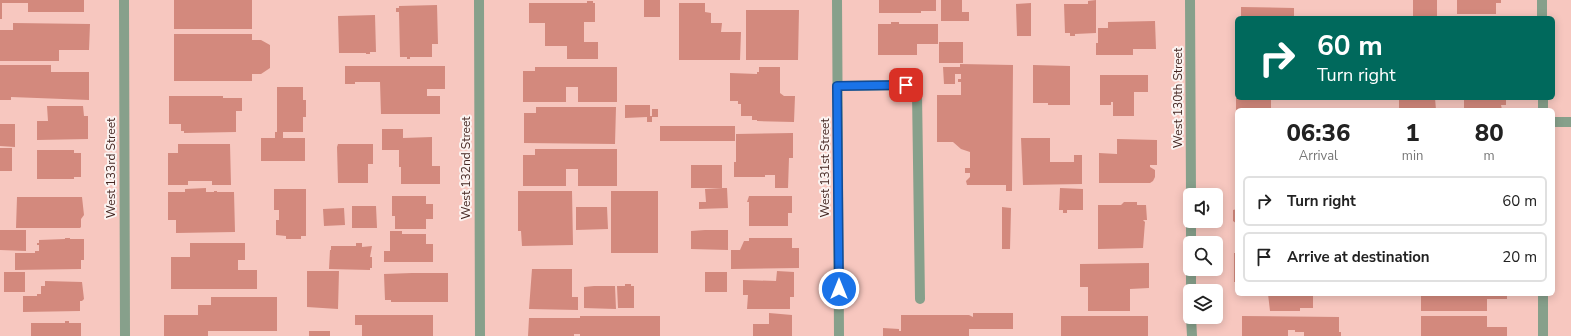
<!DOCTYPE html>
<style>
:root{--surface:#fff;--page:#f6f6f6;--text:#222;--muted:#767676;--line:#e0e0e0}
body{margin:0;font-family:"Nunito Sans",sans-serif;background:var(--page);color:var(--text);height:100vh;display:flex;flex-direction:column;font-size:15px;white-space:nowrap}
*{box-sizing:border-box;margin:0}
p{font-size:13px;color:var(--muted)}
.icon{flex:none;width:22px;height:22px;fill:none;stroke:currentColor;stroke-width:2;stroke-linecap:round;stroke-linejoin:round}
.map{position:relative;flex:1;overflow:hidden}
.details{position:absolute;left:1235px;top:108px;width:320px;height:188px;display:flex;flex-direction:column;background:var(--surface);border-radius:6px;box-shadow:0 2px 10px #0003}
.details>*{flex:none}
.banner{position:absolute;left:1235px;top:16px;width:320px;height:84px;border-radius:6px;box-shadow:0 2px 10px #0003;background:#00695c;color:#fff;overflow:hidden}
.buttons{position:absolute;left:1183px;top:188px;display:grid;gap:8px}
.buttons a{display:grid;place-items:center;width:40px;height:40px;border-radius:6px;background:var(--surface);box-shadow:0 2px 10px #0003;font-size:20px}
.pin{position:absolute;display:grid;place-items:center;width:34px;height:34px;color:#fff;margin:-17px;border-radius:8px;box-shadow:0 2px 6px #0006}
.me{position:absolute;width:44px;margin:-22px;rotate:0deg;stroke-linejoin:round;filter:drop-shadow(0 0 3px #0008)}
.turn{display:flex;align-items:center;gap:14px;height:84px;padding:0 16px;font-size:18px}
.turn .icon{width:52px;height:52px;stroke-width:2.5}
.turn b{display:block;font-size:28px;line-height:34px}
.eta{display:flex;justify-content:space-evenly;align-items:center;height:68px;text-align:center}
.eta b{font-size:24px;font-weight:800;line-height:28px}
ul{padding:0;list-style:none}
li{display:flex;align-items:center;gap:12px;height:50px;margin:0 8px 6px;padding:0 8px;border:2px solid var(--line);border-radius:6px}
li div{flex:1}
li b{display:block;font-size:15px}
li em{font-style:normal}
.map>svg:first-child{display:block}
.building{fill:#d3897d}
.lines{fill:none;stroke-linecap:round;stroke-linejoin:round}
.service{stroke:#87a08b;stroke-width:10}
.minor{stroke:#87a08b;stroke-width:10}
.route-casing{stroke:#114b97;stroke-width:10}
.route{stroke:#1a73e8;stroke-width:7}
.labels{text-anchor:middle;dominant-baseline:central;stroke-width:4;stroke-linejoin:round;paint-order:stroke}
.street-label{font-size:12px;fill:#452722;stroke:#fbf3f1}
</style>
<div class="map">
<svg width="1571" height="336" viewBox="0 0 1571 336">
<rect width="100%" height="100%" fill="#f7c7bf"/>
<path class="building" d="M0 0H84V12H28V3H2V19H0Z
M174 0H252V29H174Z
M644 0H660V17H644Z
M879 0H936V11H921V13H879Z
M941 0H962V12H969V21H941Z
M1096 0V33L1075 34V36H1070V33H1065L1064 4H1088V1Z
M1413 0H1437V18H1413Z
M1457 0H1501V3H1496V14H1457Z
M587 1H593V3H595V22H584V42H598V59H567V46H545V23H529V3H587Z
M679 3H705V12L711 13V23H722L721 32H741L740 60H679Z
M1031 3V36H1017L1016 4Z
M437 5 438 44H432V57H410V59H407V57H400L399 12H396V8H399V6Z
M1241 7 1294 8V18H1241Z
M746 10H799L798 60H746Z
M375 15 376 52H370V54H366V53H339L338 16Z
M1155 21 1156 49H1133V55H1096V43H1098V28H1108V22Z
M891 22H899V24H938V44H917V55H878V24H891Z
M13 23 90 24 89 50H59V61H0V30H13Z
M174 34H252V40H261L270 45V68L261 74H252V81H174Z
M939 42H963V63H939Z
M1235 43H1237V63H1235Z
M960 64 1013 65 1012 191H1006V185H967L966 181 970 177V173H965V168H970V152L961 149 953 142H937V95H961V82H958V79H961V74H955V84H944L943 67H960Z
M0 65H51V72H89V100L11 97V100H0Z
M1033 65 1070 66V105H1048V103H1033Z
M345 66H445V89H427V96H440V114H381L380 82H355V84H345Z
M535 67H617V102H578V87H566V102H523V71H535Z
M759 67H780V93L784 96H795L794 122 757 121V120H752V116H741V104H738V101H730V73L757 74V72H759Z
M1100 75H1148V92H1134V116H1113V102H1111V105H1100Z
M277 87H303V100H306V117H303V132H283V138H305V161H261V138H275V132H277Z
M169 96H223V98H242V111H236V132L184 133V131H181V124H169Z
M1236 98H1271V110H1236Z
M1399 98H1435L1436 110H1399Z
M1464 98H1506V105H1501L1502 110H1464Z
M625 105H650V116H652V109H658V117H652V122H647V117L625 118Z
M47 106H83L84 116H88V139L37 140V121H48Z
M536 107H616L615 144 524 143V113H536Z
M0 124H15V147L0 146Z
M660 126H735V141H660Z
M382 129H403V138L432 137V166H440V184H401V167H399V150H382Z
M793 133V158H789L788 188H775V175H765V177H734V162H736V134Z
M1021 138H1050V162H1074V155H1082V184L1023 185Z
M1117 139 1157 140V165H1150V167L1155 170V177L1153 181 1150 183H1099V153L1117 154Z
M178 144H230L231 185H212V181H188V185H168V153H178Z
M338 144H373V164H368V183H338L337 147Z
M0 148H12V171H0Z
M535 149H617V186H578V169H566V186H523V155H535Z
M37 150H74V153H81V177H74V179H37Z
M691 165H722V188H691Z
M206 188V192H214V191H217V192H234L235 232 176 233V220H168V192H185V189Z
M723 188H727L728 208 699 209V202H706L705 189Z
M1060 188 1083 189V210H1067V213H1063V210H1059Z
M274 189H306V236H301V239H286V236L276 235V220H279V210H274Z
M518 191H572L573 245 522 246 521 231H518Z
M611 191H658V253H611Z
M392 196H426V204H433V219H426V229H395V216H392Z
M749 196H792V213H788V226H749V202H747Z
M17 197H82L84 215 81 219V227L80 228H16Z
M1124 202H1137V205H1146L1147 220H1143L1145 222 1143 248 1098 249V205H1121Z
M352 206H376L377 228H352Z
M576 207H607L608 229 576 230Z
M1002 207 1011 208 1010 249H1002Z
M344 208 345 225 324 226 323 209Z
M1237 209V224L1233 221V210Z
M0 230H26V251L0 250Z
M705 230H728V250L691 249V231Z
M390 231H402V234H426V244H433V262H384V251H390Z
M65 238H70V239H84V260H81V269L15 270V253H35V251H39V245H37V243H39V240L65 239Z
M749 238H792V248H799V268L731 269V250H740L744 241H749Z
M190 243H245V260H238V270H257V289H171V257H190Z
M356 243H362V247L372 246 370 257H372V268H370V270L329 269 330 250H331V246H356Z
M1234 253H1237V282H1234Z
M1149 263V288L1130 289V311H1088V287H1080V264Z
M532 269H572V297H578V310L529 309Z
M307 271H339L338 309 307 307Z
M777 271 794 272V297H790V309H747L748 295H743V280L776 281Z
M4 272H25V292H4Z
M705 272H727V292H705Z
M412 273H448V302H391V300H385L384 274Z
M45 281 82 282 84 299 82 301H80V311L23 312V296H37V294H41V286H45Z
M625 284H631V286H634V308H618L617 286H625Z
M594 286H615L616 309 584 308V287Z
M1268 294H1313V308H1300V311H1270Z
M1421 294H1507V299H1487V311H1421Z
M211 297H277V331H208V336H164V315H198V305H211Z
M769 313 792 315V336H753V324H769Z
M973 313H1013V329H969V336H883V328L899 329V331H901V315H969L973 317Z
M355 315H433V336H362V325H355Z
M580 316H660V336H580V334H574V336H528L529 318H580Z
M1061 316H1148V336H1061Z
M1242 316 1339 317V332H1341V336H1304V332H1295V330H1288V336H1242Z
M1421 316H1487V327H1507V336H1421Z
M65 321H69V323H81V336H31V323H65Z
M309 331H330V336H309Z"/>
<g class="lines">
<path class="service" d="M837 86 906 85 917 93 920 299
M1553 122H1571"/>
<path class="minor" d="M124 0 125 336
M479 0 480 336
M837 0 839 336
M1190 0 1191 195
M1542 0V18
M1543 98V110
M1191 221V243
M1191 269V291
M1543 294V336
M1191 317 1192 336"/>
</g>
<g class="lines">
<g class="route-casing">
<path id="route" d="M839 289 837 86 906 85"/>
</g>
<use href="#route" class="route"/>
</g>
<g class="labels">
<g class="street-label">
<text transform="translate(1178 98) rotate(-90)">West 130th Street</text>
<text transform="translate(111 168) rotate(-90)">West 133rd Street</text>
<text transform="translate(466 168) rotate(-90)">West 132nd Street</text>
<text transform="translate(825 168) rotate(-90)">West 131st Street</text>
</g>
</g>
</svg>
<div class="buttons">
<a><svg class="icon" aria-label="sound" viewBox="0 0 24 24"><path d="M4 9h4l5-4v14l-5-4H4zM17 9q2 3 0 6"/></svg></a>
<a><svg class="icon" aria-label="search" viewBox="0 0 24 24"><circle cx="10" cy="10" r="6"/><path d="M15 15l6 6"/></svg></a>
<a><svg class="icon" aria-label="layers" viewBox="0 0 24 24"><path d="M12 4l9 5-9 5-9-5zM3 14l9 5 9-5"/></svg></a>
</div>
<div class="pin" style="left:906px;top:85px;background:#d93025"><svg class="icon" aria-label="arrive" viewBox="0 0 24 24"><path d="M6 21V4h12l-3 4 3 4H6"/></svg></div>
<svg class="me" style="left:839px;top:289px" viewBox="-20 -20 40 40"><circle r="17" fill="#1a73e8" stroke="#fff" stroke-width="3"/><path d="M0-11L8 9 0 5-8 9z" fill="#fff"/></svg>
<div class="banner">
<div class="turn"><svg class="icon" aria-label="right" viewBox="0 0 24 24"><path d="M7 20v-9h11M14 6l5 5-5 5"/></svg><div><b>60 m</b>Turn right</div></div>
</div>
<section class="details">
<div class="eta">
<div><b>06:36</b><p>Arrival</p></div>
<div><b>1</b><p>min</p></div>
<div><b>80</b><p>m</p></div>
</div>
<ul>
<li><svg class="icon" aria-label="right" viewBox="0 0 24 24"><path d="M7 20v-9h11M14 6l5 5-5 5"/></svg><div><b>Turn right</b></div><em>60 m</em></li>
<li><svg class="icon" aria-label="arrive" viewBox="0 0 24 24"><path d="M6 21V4h12l-3 4 3 4H6"/></svg><div><b>Arrive at destination</b></div><em>20 m</em></li>
</ul>
</section>
</div>
